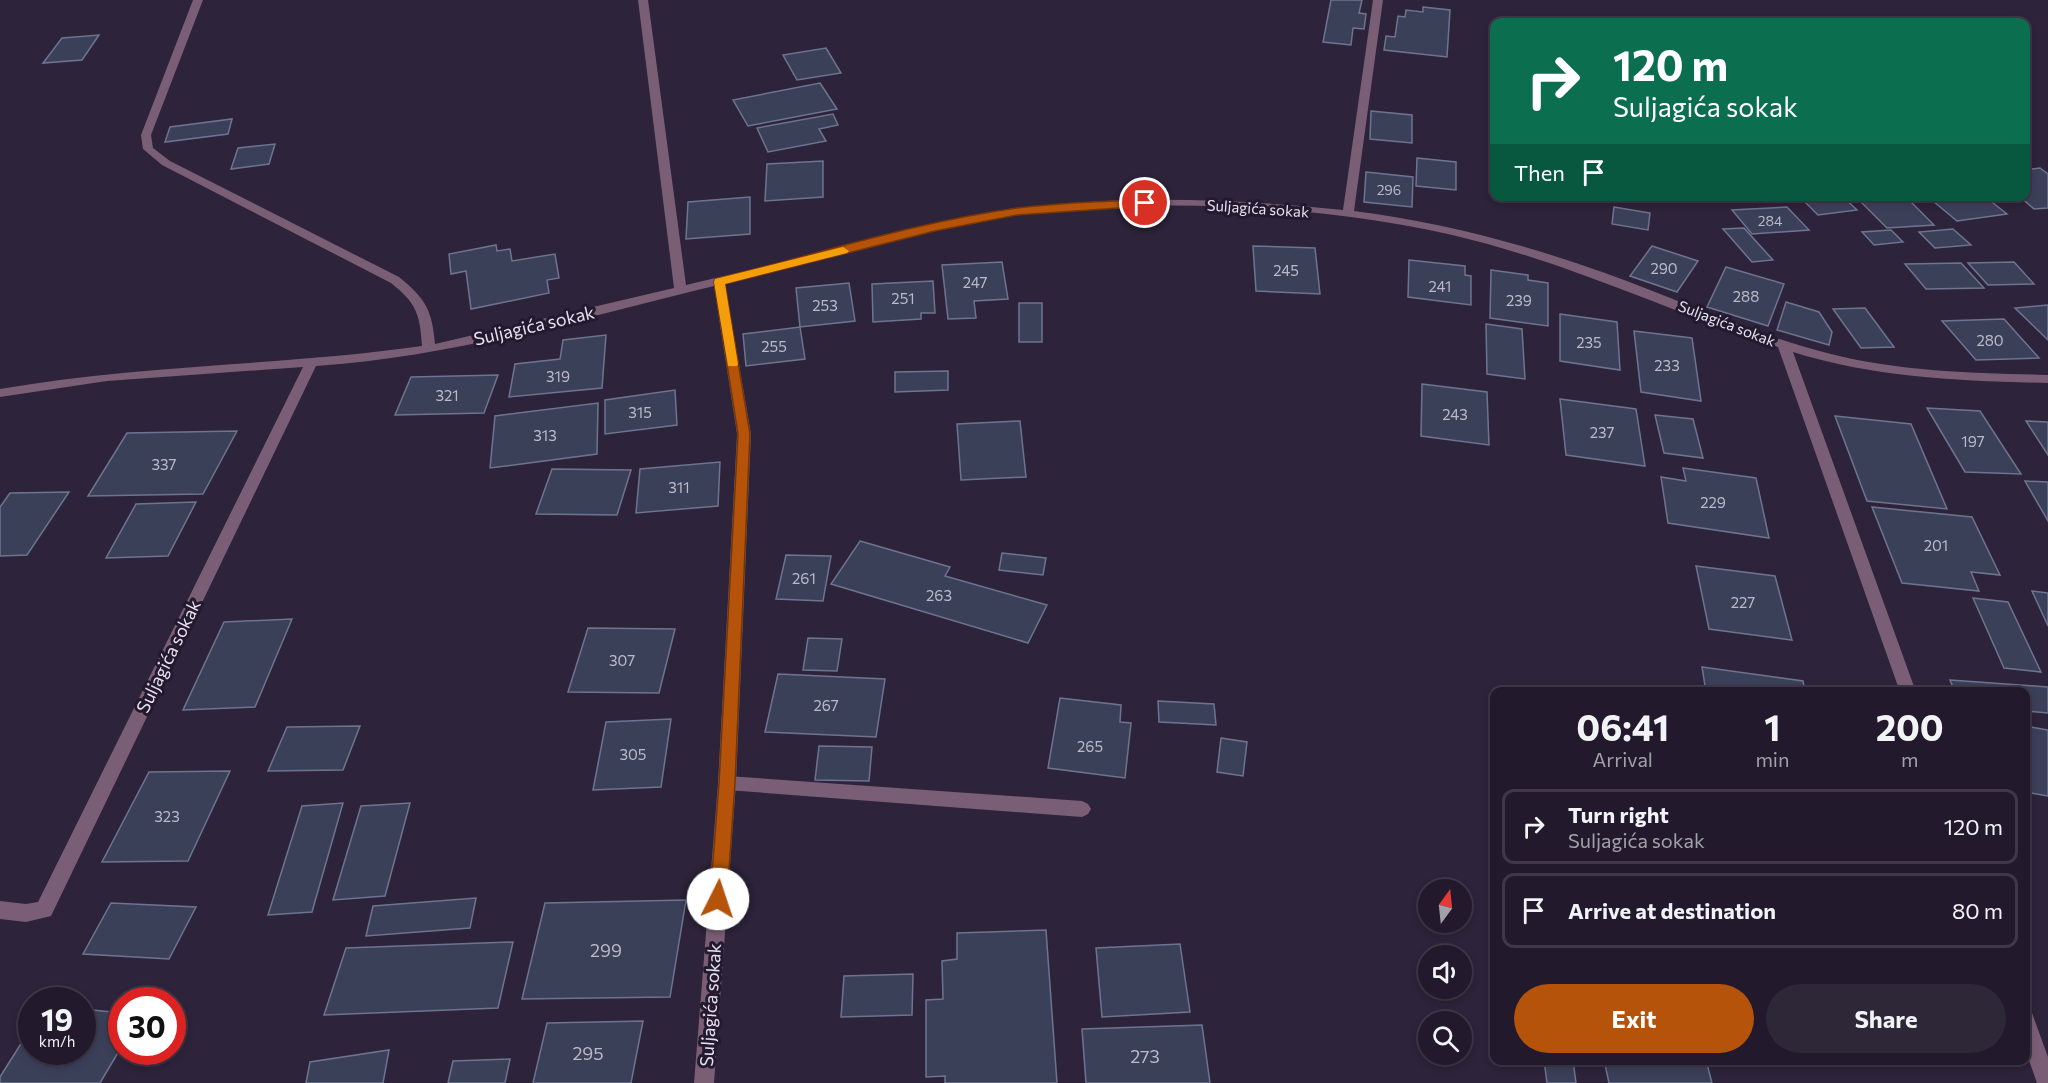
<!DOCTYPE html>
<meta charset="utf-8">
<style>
:root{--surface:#221a2c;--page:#2e2738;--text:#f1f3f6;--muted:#a2a1a9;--line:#3f3848;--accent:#b45309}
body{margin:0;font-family:Commissioner,sans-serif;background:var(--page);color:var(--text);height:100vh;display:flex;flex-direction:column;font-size:22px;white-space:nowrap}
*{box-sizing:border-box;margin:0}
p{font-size:20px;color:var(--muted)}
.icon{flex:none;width:33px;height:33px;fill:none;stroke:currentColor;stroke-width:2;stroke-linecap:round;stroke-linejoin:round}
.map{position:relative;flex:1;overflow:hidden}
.drawer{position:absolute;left:1490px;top:687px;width:540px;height:378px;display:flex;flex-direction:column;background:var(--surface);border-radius:12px;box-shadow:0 3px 9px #0003,0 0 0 2px var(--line)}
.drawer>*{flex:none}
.guide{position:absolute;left:1490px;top:18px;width:540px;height:183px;border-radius:12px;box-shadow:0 3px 9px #0003,0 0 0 2px var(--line);background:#0b6e4f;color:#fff;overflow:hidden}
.needle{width:39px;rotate:15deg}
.buttons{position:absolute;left:1418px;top:879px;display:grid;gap:12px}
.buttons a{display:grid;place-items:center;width:54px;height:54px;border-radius:50%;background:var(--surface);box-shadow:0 3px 9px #0003,0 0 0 2px var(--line);font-size:30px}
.speed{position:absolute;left:18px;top:987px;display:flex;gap:12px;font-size:30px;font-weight:700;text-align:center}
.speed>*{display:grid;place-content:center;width:78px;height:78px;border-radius:50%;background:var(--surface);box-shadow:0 3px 9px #0003,0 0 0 2px var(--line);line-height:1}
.speed small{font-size:15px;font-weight:400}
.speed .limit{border:9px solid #d22;background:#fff;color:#111}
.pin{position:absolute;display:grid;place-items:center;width:51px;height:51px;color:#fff;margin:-26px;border:3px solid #fff;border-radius:50%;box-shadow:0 2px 6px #0007}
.me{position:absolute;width:66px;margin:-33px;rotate:4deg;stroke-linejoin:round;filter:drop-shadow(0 0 4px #0008)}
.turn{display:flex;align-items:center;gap:21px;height:126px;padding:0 24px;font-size:27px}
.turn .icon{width:78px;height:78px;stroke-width:2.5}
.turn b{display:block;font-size:42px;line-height:51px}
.then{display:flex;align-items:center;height:57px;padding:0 24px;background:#0003;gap:12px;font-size:22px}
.eta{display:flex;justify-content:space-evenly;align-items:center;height:102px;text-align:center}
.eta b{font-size:36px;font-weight:700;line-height:42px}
.cta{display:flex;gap:12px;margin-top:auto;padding:12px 24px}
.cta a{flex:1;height:69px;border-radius:36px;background:var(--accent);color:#fff;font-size:24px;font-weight:700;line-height:69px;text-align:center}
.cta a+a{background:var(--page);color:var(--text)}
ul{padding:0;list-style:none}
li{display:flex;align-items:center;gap:18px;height:75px;margin:0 12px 9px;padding:0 12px;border:3px solid var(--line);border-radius:12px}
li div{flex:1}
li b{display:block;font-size:22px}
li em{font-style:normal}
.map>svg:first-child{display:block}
.building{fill:#3b4059;stroke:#6e7490;stroke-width:1.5}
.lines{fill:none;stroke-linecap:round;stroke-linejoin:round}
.lane{fill:#7a5e75;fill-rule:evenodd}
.street{fill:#7a5e75;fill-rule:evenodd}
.route{fill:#b45309;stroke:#753606;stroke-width:1.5}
.slow{fill:#f59e0b}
.labels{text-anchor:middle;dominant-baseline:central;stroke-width:6;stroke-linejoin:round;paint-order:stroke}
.far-number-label{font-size:14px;fill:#bcb9cb}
.far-street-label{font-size:15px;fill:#e7e1f1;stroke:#231a30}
.number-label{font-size:15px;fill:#bcb9cb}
.street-label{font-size:18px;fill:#e7e1f1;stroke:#231a30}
.near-number-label{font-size:18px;fill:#bcb9cb}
</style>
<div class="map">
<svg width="2048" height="1083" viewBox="0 0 2048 1083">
<rect width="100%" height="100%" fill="#2d233a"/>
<path class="building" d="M1331 0H1362L1359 13 1366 14 1364 29 1353 28 1351 45 1323 42Z
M1423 7 1450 10 1447 57 1384 50 1386 36 1395 37 1398 16 1405 17 1406 10 1423 12Z
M99 35 82 60 43 63 62 38Z
M826 48 841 73 797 80 783 55Z
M820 83 837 109 748 126 733 100Z
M1371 111 1412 115V143L1370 139Z
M833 114 838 125 819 129 826 141 768 152 757 128Z
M232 119 228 134 165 142 170 127Z
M275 144 269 164 231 169 238 148Z
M1417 158 1456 162V190L1416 186Z
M823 161V197L765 201 767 164Z
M2040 168 2048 174V208L2034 209 2019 196H2025V170Z
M1366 172 1413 177 1412 207 1364 202Z
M1799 196H1842L1857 210 1818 215Z
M1905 196 1934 225 1887 228 1857 198Z
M1927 196H1984L2007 214 1957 221Z
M750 197V234L686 239 688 202Z
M1614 207 1650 213 1648 230 1612 224Z
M1787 207 1809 230 1752 234 1732 210Z
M1744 228 1773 260 1752 262 1723 229Z
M1953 229 1971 245 1935 248 1919 232Z
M1891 230 1903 242 1874 245 1862 232Z
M496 245 497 251 510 249 512 261 555 254 559 278 547 280 549 293 471 309 466 271 451 274 449 254Z
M1253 246 1315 248 1320 294 1256 291Z
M1652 246 1698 261 1677 292 1630 276Z
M1409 260 1465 266V275L1471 276V305L1408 297Z
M1002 262 1008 299 974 301 976 318 948 319 942 265Z
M2014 262 2034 284 1988 285 1968 263Z
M1961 263 1984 288 1926 289 1905 264Z
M1726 267 1784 284 1768 326 1707 307Z
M1491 270 1528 275V280L1548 283V326L1490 318Z
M933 281 935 313H921V319L873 322 872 284Z
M849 283 855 321 800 327 796 288Z
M1786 302 1819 312 1832 332 1829 345 1777 330Z
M1019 303H1042V342H1019Z
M2048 305V340L2015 308Z
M1865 308 1894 347 1861 348 1833 309Z
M1560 314 1617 322 1620 370 1560 361Z
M2004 319 2039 358 1976 360 1942 321Z
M1486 324 1522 329 1525 379 1487 374Z
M800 327 805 359 746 366 743 334Z
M1634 331 1692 338 1701 401 1641 392Z
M606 335 602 388 509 397 515 364 560 359 563 340Z
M948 371V390L895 392V372Z
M498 375 484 413 395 415 411 377Z
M1422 384 1487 392 1489 445 1421 436Z
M675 390 677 425 605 434V400Z
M1560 399 1636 409 1645 466 1566 455Z
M598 403 597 454 490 468 495 416Z
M1927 408 1980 411 2021 474 1965 472Z
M1655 415 1693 419 1703 458 1664 453Z
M1835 416 1911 424 1947 509 1867 501Z
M1020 421 1026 477 961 480 957 424Z
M2026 421 2048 422V455Z
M237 431 203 494 88 496 127 433Z
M720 462 718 506 636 513 640 469Z
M1683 468 1756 478 1769 538 1668 523 1661 477 1686 481Z
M552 469 631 470 617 515 536 514Z
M2025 481 2048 482V521Z
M69 492 27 555 0 556V507L10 493Z
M196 502 168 556 106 558 136 504Z
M1872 507 1972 517 2000 575 1971 572 1979 591 1902 583Z
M860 541 950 567 945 576 1047 605 1028 643 831 584Z
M1002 553 1046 558 1043 575 999 570Z
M786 555 831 556 823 601 776 599Z
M1696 566 1775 576 1792 640 1709 629Z
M2032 591 2048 593V626Z
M1973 598 2008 602 2041 672 2004 668Z
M292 619 255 707 183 710 224 622Z
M588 628 675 629 659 693 568 692Z
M808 638 842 639 837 671 803 670Z
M1702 667 1803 681 1805 692H1706Z
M778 674 885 679 876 737 765 732Z
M1950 680 2048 687V713L2025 711V692H1955Z
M1060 698 1121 705 1120 722 1131 723 1125 778 1048 768Z
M1158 701 1214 704 1216 725 1159 722Z
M671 719 661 787 593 790 606 722Z
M360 726 343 770 268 771 287 727Z
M2025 726 2048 730V796L2025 792Z
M1221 738 1247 742 1243 776 1217 772Z
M819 746 872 747 869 781 815 780Z
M230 771 188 861 102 862 149 772Z
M343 803 312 912 268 915 302 806Z
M410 803 385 896 333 900 361 806Z
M476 898 470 928 366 936 373 906Z
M686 900 670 997 522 999 545 903Z
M111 903 196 907 169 959 83 954Z
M1046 930 1057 1083H945V1076L926 1077V1000L943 999 942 961 957 959V933Z
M513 942 498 1008 324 1015 346 948Z
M1180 944 1190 1012 1102 1017 1096 948Z
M913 974 912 1015 841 1017 844 976Z
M82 1009 122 1013V1046L100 1083H0V1077L32 1026V1052H82Z
M643 1021 631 1083H533L547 1023Z
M1202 1025 1210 1083H1086L1082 1029Z
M389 1050 383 1083H306L310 1062Z
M510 1059 505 1083H448L453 1061Z
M1544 1060H1573L1576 1083H1547Z
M1604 1060H1706L1712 1083H1609Z"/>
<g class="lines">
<path class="lane" d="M727 776 1082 801 1088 804 1091 809 1088 814 1082 817 727 790 721 788 718 783 721 778Z"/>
<path class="street" d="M193 0H203L151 135 153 148 170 161 399 277C426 299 432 310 435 344L674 288 638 0H648L686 285C745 271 804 257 862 242 915 229 968 214 1022 208 1128 195 1236 199 1343 210L1373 0H1383L1354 211C1440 222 1524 244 1605 273 1680 300 1754 335 1831 354 1902 372 1976 373 2048 375V383C1961 381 1876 378 1793 352L1916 692H1900L1778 347C1676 314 1580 268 1476 241 1335 204 1144 195 1000 218 908 232 816 261 725 283L751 434 736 783 714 1083H694L718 783 737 434 714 286C583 318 451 357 316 366L51 916 26 922 0 919V901L26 904 38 902 303 367 107 381 0 397V389C140 364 282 366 422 346 420 313 416 303 391 283L162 165 143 149 141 135Z
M2025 1010 2032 1013 2048 1057V1083H2037L2025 1049Z"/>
</g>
<path class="route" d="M1145 200 1149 201V206L1017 215 935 231 725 284 750 434 735 783 727 899 724 904 718 906 712 904 710 899 719 783 738 434 714 282 715 279C814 255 916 222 1017 208 1060 203 1102 201 1145 200Z"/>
<path class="slow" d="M843 247 849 251 847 253 725 284 738 364 737 366H728L714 282 715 279Z"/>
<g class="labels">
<g class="far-number-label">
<text x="1389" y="189">296</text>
<text x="1770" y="220">284</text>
</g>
<g class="far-street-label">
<text transform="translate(1258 208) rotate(4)">Suljagića sokak</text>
<text transform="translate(1727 323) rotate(21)">Suljagića sokak</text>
</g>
<g class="number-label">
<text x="1664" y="268">290</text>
<text x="1286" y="270">245</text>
<text x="975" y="282">247</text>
<text x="1440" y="286">241</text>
<text x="1746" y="296">288</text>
<text x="903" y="298">251</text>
<text x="1519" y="300">239</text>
<text x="825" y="305">253</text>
<text x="1990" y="340">280</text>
<text x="1589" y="342">235</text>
<text x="774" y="346">255</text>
<text x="1667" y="365">233</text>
<text x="558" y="376">319</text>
<text x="447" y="395">321</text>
<text x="640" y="412">315</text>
<text x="1455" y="414">243</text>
<text x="1602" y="432">237</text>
<text x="545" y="435">313</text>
<text x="1973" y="441">197</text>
<text x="164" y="464">337</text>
<text x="679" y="487">311</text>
<text x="1713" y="502">229</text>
<text x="1936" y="545">201</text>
<text x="804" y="578">261</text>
<text x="939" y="595">263</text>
<text x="1743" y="602">227</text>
<text x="622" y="660">307</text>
<text x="826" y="705">267</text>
<text x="1090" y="746">265</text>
<text x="633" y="754">305</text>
<text x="167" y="816">323</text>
</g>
<g class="street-label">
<text transform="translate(534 325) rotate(-13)">Suljagića sokak</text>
<text transform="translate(168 656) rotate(-64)">Suljagića sokak</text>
<text transform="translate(710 1005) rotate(-86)">Suljagića sokak</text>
</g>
<g class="near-number-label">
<text x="606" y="950">299</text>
<text x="588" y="1053">295</text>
<text x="1145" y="1056">273</text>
</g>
</g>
</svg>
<div class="buttons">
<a><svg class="needle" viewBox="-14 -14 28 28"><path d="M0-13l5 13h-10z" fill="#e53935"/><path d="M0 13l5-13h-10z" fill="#a2a1a9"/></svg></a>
<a><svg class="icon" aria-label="sound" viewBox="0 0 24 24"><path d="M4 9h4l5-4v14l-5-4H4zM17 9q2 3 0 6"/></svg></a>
<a><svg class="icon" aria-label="search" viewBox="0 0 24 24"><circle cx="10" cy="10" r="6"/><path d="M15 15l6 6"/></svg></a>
</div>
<div class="speed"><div>19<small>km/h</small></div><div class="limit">30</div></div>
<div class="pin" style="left:1145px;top:203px;background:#d93025"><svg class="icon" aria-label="arrive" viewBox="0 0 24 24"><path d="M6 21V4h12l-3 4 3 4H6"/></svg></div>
<svg class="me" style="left:718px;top:899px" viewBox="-20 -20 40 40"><circle r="19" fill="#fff"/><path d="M0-13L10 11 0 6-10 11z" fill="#b45309"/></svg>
<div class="guide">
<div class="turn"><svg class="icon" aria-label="right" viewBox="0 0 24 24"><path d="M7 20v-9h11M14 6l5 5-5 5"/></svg><div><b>120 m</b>Suljagića sokak</div></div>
<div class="then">Then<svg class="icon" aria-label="arrive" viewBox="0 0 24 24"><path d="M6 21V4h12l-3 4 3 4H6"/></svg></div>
</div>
<section class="drawer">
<div class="eta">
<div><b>06:41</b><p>Arrival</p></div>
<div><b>1</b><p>min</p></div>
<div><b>200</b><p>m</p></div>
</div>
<ul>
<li><svg class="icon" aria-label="right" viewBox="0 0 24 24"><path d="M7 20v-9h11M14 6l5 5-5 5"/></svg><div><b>Turn right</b><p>Suljagića sokak</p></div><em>120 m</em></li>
<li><svg class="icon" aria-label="arrive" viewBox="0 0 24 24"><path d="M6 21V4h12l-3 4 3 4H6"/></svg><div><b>Arrive at destination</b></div><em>80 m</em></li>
</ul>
<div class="cta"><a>Exit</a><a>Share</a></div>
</section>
</div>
